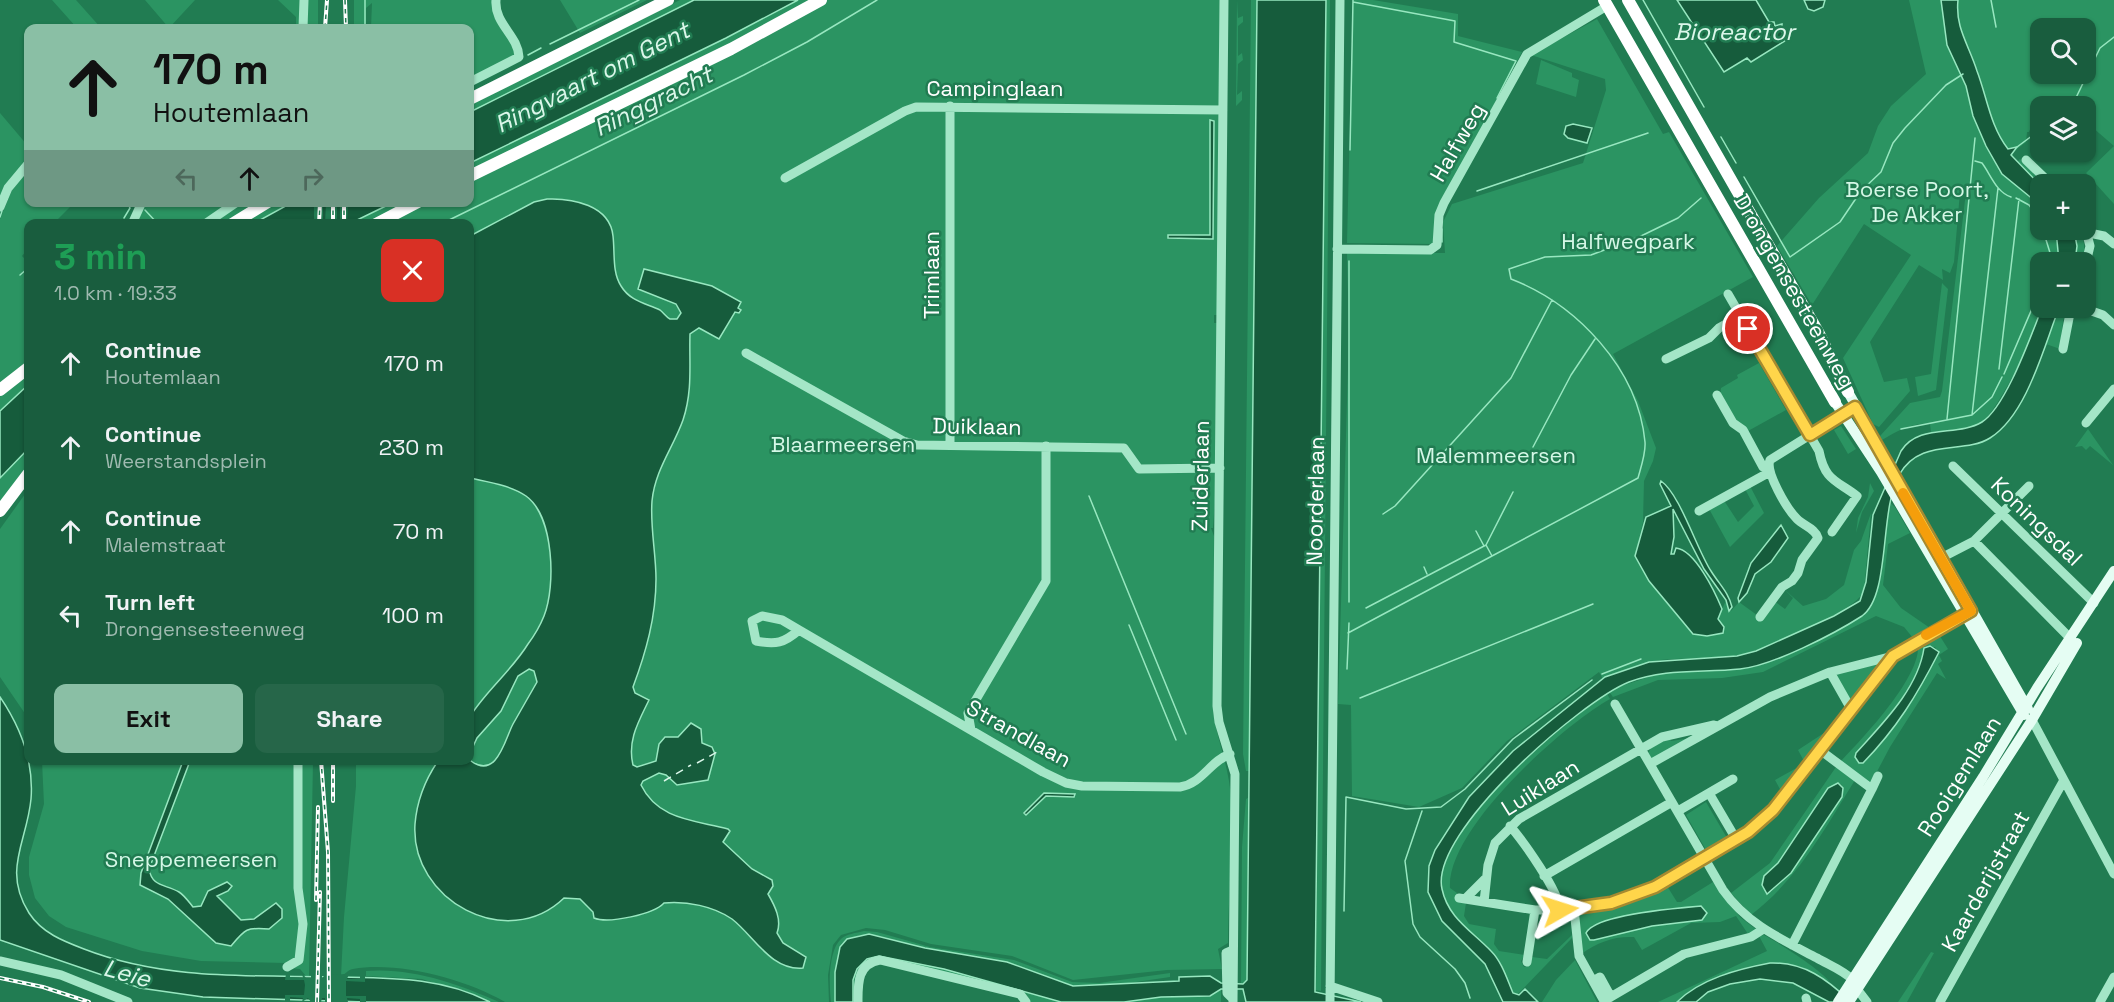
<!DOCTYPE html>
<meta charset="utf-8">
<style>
:root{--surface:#195d3e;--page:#266649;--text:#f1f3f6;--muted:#9fbab0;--accent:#8abfa5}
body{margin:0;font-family:"Space Grotesk",sans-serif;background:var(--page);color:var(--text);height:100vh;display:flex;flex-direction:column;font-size:22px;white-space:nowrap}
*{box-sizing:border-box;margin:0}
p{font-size:20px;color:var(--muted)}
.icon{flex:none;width:33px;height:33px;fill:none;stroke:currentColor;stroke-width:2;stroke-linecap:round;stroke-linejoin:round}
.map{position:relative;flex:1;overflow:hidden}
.sheet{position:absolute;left:24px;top:219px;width:450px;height:546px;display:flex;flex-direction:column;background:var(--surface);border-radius:12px;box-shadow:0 2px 4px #0004}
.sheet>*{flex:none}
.hud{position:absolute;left:24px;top:24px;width:450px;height:183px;border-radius:12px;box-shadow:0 2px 4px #0004;background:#8abfa5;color:#111;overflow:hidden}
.buttons{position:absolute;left:2030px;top:18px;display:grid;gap:12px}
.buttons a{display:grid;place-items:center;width:66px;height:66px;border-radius:12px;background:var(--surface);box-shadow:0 2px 4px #0004;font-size:30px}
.pin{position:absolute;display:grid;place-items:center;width:51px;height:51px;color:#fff;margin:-26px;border:3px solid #fff;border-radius:50%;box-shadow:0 2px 6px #0007}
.me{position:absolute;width:66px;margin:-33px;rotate:84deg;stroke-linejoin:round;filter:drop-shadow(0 0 4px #0008)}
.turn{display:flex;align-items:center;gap:21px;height:126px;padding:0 30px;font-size:27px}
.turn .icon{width:78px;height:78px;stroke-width:2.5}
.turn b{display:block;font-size:42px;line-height:51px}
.lanes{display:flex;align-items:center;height:57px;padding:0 30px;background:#0003;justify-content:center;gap:30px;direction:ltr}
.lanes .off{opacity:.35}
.round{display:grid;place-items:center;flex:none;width:63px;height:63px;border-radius:12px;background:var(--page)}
.summary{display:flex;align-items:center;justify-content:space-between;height:102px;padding:0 30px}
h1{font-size:36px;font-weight:600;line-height:45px;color:#1e9e55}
.cta{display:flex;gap:12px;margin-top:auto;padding:12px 30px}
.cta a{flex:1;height:69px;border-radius:12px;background:var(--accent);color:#111;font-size:24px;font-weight:600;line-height:69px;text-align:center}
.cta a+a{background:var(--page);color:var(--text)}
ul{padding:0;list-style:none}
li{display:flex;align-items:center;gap:18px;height:84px;padding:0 30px}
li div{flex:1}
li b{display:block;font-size:22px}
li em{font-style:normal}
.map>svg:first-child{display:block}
.green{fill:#2b9462;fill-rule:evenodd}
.water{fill:#165c3c;stroke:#98e7c0;stroke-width:1.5;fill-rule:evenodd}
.pier{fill:#217c52}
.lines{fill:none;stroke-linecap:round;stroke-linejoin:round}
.stream{stroke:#98e7c0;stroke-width:1.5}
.ferry{stroke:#dbf7ea;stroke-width:1.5;stroke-dasharray:8 6;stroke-linecap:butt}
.minor{stroke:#a4e6c7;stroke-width:9}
.major{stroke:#e5fdf3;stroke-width:10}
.highway{stroke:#fff;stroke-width:12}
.rail-casing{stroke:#fff;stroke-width:4}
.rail{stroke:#217c52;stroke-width:1.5;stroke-dasharray:4.5;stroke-linecap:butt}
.route-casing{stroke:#a68a30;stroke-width:15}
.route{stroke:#ffd54a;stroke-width:10}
.slow{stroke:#f59e0b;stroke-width:10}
.labels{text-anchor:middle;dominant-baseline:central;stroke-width:5;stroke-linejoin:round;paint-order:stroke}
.street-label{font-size:22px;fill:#fff;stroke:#217c52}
.park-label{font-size:22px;fill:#d5f8e7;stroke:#217c52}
.water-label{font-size:24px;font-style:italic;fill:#dbf7ea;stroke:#217c52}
</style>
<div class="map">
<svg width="2114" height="1002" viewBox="0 0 2114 1002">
<rect width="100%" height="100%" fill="#217c52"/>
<path class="green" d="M52 0H76L101 28H77Z
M145 0H195L169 28Z
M278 0H318V28H296V17Z
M354 0H496L519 52 470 81V28H371L372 3 366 8V28H354Z
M560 0H647L580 33Z
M680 0H694L470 112V105Z
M798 0H1220L1217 315H1214V323H1217L1215 501 1213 528H1211L1214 536 1213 710C1217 741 1230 769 1231 800 1234 849 1228 896 1228 943L1218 949 1222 969 1167 970 1073 980 1012 956 931 944 885 930 866 928 841 935 833 945 828 975 829 1002H505C465 979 398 961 353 969 347 970 346 974 341 976L344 917 356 786V761L470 760V224L351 223 392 203 470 202V163L726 38Z
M1237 0 1238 18 1243 16V22L1238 26V56L1242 53 1243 60 1238 64 1237 95 1242 91V100L1236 106Z
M1251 0H1257L1249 771H1246L1243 754Z
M1326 0H1330L1321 991 1316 990Z
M1353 0H1373L1458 14V36L1522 52 1437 212 1434 244 1347 243Z
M1909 0H2114V146L2085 121V106H2040V138L2031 143 2038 125 2033 123 2029 132H2027L2026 142 2012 153 2014 158 1998 170 2040 205V230H2056L2059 262H2040C2040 277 2042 296 2041 308 2041 325 1996 415 1981 423 1966 431 1947 430 1931 432L1930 424C1913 422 1897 431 1882 440L1880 436 1910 403 1940 397 1942 391 1966 192H1960L1954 262 1950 273 1942 269 1943 280 1919 265 1870 342 1884 382 1907 378 1910 391 1879 427 1873 424 1843 358 1911 255 1864 224 1812 305 1777 246 1819 198 1868 153 1878 126 1891 106 1926 74ZM2040 28H2085V74H2040Z
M1597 19 1663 134 1669 132 1753 277 1613 354 1638 401 1656 448 1653 461 1644 481 1643 522 1635 556 1707 636 1720 631 1718 619 1726 600 1731 611 1739 602 1761 618 1774 601 1785 609 1793 598 1784 589 1803 606 1826 599 1844 585 1854 550 1861 541 1871 513 1864 591C1857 611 1762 651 1739 655 1714 661 1686 657 1660 660 1642 663 1620 671 1603 679L1599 672 1507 741 1462 788 1419 807 1352 796 1351 705 1338 704 1349 334 1347 253H1445L1443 222 1452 204 1583 163 1606 90 1605 79 1531 55Z
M1541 60 1572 73V77L1579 80 1576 97 1536 84Z
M0 113 28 146V159L0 197Z
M2114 146V204L2086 173Z
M2020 159 2046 184 2040 185 2017 162Z
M28 170V202L74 203 54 223 28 224V249L22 256 28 262V385L0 411V219L12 190Z
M146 203H291L253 223 135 224Z
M2074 230H2080C2085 241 2085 250 2083 262H2075L2077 246Z
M1942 283 1948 289 1936 390 1918 396 1915 377 1931 374Z
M2059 308H2068L2063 321 2060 349 2046 344Z
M1759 363 1786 410 1748 431C1736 423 1718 405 1721 388L1738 378 1737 375Z
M1841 426 1856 449 1848 454 1834 430Z
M2088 429 2113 465 2090 446 2086 450 2082 446 2075 447Z
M28 449V467L0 502V478Z
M1870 483 1874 491 1862 512 1856 533 1858 518 1868 497Z
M1750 486 1764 513 1730 547 1708 507 1723 499 1738 522 1754 506 1745 489Z
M28 490V718L0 677V529Z
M1888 501 1895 507 1910 533 1888 544 1883 585 1901 608 1930 628 1913 638 1904 627 1876 616 1763 672 1722 678 1658 680 1613 697 1610 693 1612 689 1661 673 1755 667 1859 618 1868 611 1879 585Z
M1938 633 1948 649 1939 655 1942 661 1938 664 1946 679 1937 673 1890 747 1871 783 1840 762C1862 739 1920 678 1918 646ZM1935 647 1938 652C1917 695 1897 728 1863 763L1856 753C1882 724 1918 688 1924 648Z
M1893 656 1851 709 1830 672Z
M1607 694 1610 699C1562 726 1446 830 1450 888L1457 893V900L1466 903 1464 916 1469 924 1496 929 1494 944 1499 951 1525 955 1521 961 1524 967 1531 965 1532 957 1547 959 1572 935V938L1516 996C1507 988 1507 973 1499 964 1480 941 1452 922 1443 893 1424 835 1559 731 1598 698Z
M1827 731 1805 763 1798 750Z
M1669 738 1671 741 1691 738 1653 761 1648 753 1652 746Z
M42 761H313L309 976H306L300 969 290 968 286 963 201 961 142 951 66 927 49 916 35 898 29 875V857L44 804Z
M1802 765 1782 793 1775 780Z
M1836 767 1855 780C1824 830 1798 879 1751 915L1731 893 1770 863ZM1838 783 1842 785V797L1791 873 1771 892 1764 876 1778 863 1828 788Z
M1248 798 1247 980 1241 984 1242 847 1246 799Z
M1706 802 1727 838 1706 850 1686 815Z
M1713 882 1740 917 1757 930 1748 934 1736 916 1720 922 1691 923 1642 950 1634 937C1614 936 1598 942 1581 954L1578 917 1580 914 1634 902 1667 886 1677 902H1681ZM1701 906 1707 913 1702 920 1652 926 1590 940 1591 926C1626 913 1664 910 1701 906Z
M864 931 877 932 930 947 1014 960 1072 982 1099 983 1170 973V977L1102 987 1073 986 1007 962 925 948 880 936 860 935 842 943 835 972V1002H831C829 986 828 951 841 939 846 934 856 933 864 931Z
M1764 935C1779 943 1820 969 1830 982 1812 972 1792 965 1772 963 1749 962 1692 986 1677 1002H1658L1767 951 1759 936Z
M1931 952 1934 953 1907 1002H1898Z
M879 956 944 969 1061 1002H1028V997L1023 993 898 963H866L856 1002H853C852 982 854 959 879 956Z
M1575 960 1597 1002H1542L1556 980Z
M366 971C411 967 459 984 499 1002H490L422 979 366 976Z
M1221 989V1002H1124Z"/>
<path class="water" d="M694 0H798L726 38 470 163V112Z
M1257 0H1326L1315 992 1361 1002H1246L1243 989H1221L1210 996 1161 997 1124 1002H1061L944 969 879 956 867 959 857 969 853 980V1002H835V972L840 947 847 939 869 934 925 948 1007 962 1073 986 1179 981V977L1210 976 1221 983 1243 984 1247 980Z
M1677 0H1756L1769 22H1774L1775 26 1782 24V32L1788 39 1751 62 1747 58 1724 72Z
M1804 0H1825L1823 7 1814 11 1808 9Z
M1941 0H1958C1955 28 1969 45 1977 71 1987 97 1990 126 2008 149L2017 147 2011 155 2040 185V205L2002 174 1986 146 1973 116 1966 86 1947 45Z
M1210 120 1214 121 1213 239 1168 238V235H1210Z
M1573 124 1592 128 1587 143 1568 138 1564 134 1566 126Z
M547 199C572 198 610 205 613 236 615 253 612 272 621 286 630 301 645 303 660 310 664 313 666 317 670 319H677L681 313 676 304 638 289 644 269 712 286 741 302 738 308 741 310 739 313 735 312 719 339 699 328 690 334C689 363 693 390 683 420 673 448 655 470 652 501 650 527 656 553 656 579 656 617 646 652 633 687L635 693 649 700C639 721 627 740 633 765L637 767 656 761 659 744 665 737H678L691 723 701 729 702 743 712 747 715 754 708 780 677 785 666 775 659 773 643 781 641 785C658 820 694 820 728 829L730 831 723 842 752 869 772 880 773 886 768 894C775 906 782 920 777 933L783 943 806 957 803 968C771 971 754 936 732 919 713 906 687 901 664 903 654 914 609 924 594 918L593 912 580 899 564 898C507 953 410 900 415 824 417 800 425 780 438 761L470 760C470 749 465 725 471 715 487 690 512 670 528 644 534 636 540 626 544 616 556 586 554 516 526 496 510 485 488 482 470 478V236L534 202ZM529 669 534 671 537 682C529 696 521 710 513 724 505 739 497 780 471 761L470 753 477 738 501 711 518 676Z
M291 203H392L351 223 253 224Z
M2056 230H2074L2077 246 2075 262H2059Z
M2042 308H2059C2044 346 2027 415 1990 438 1963 455 1920 437 1899 475 1879 511 1891 595 1862 616 1834 634 1772 666 1740 669 1702 673 1665 668 1629 682 1581 701 1429 833 1442 889 1448 918 1472 931 1491 951 1502 962 1507 979 1513 993L1519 995 1525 989 1538 1002H1503L1485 964 1442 921 1428 892 1429 866 1435 850 1469 797 1513 751 1605 677 1649 662 1737 656 1756 651 1834 616 1860 601 1866 582 1873 515 1901 451C1919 423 1957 437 1982 422 2006 407 2031 335 2042 308Z
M28 385V449L0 478V411Z
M1661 481C1680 494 1697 550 1711 571 1719 584 1729 593 1732 607L1729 611 1726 600 1704 569 1673 509 1674 537 1671 554H1674L1676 548C1695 550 1715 592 1722 609L1718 619 1724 627 1723 633 1707 636 1693 634 1649 581 1635 556 1646 517 1671 506 1660 484Z
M1781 525 1788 538 1771 562 1755 574 1747 593 1739 602 1738 598 1751 563Z
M1930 646 1939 652C1917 695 1897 728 1863 763H1859L1855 757 1856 753C1882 724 1918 689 1924 648Z
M0 697C21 728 34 762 31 799 27 842 2 870 29 913 42 933 63 941 84 949 166 981 254 975 340 977 392 978 442 977 490 1002H366L203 997 140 988 0 940Z
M183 761H190L149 869C152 887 165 884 179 892 184 895 189 902 193 907L201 906 208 891 227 882 232 886 228 891 217 896 241 920 254 919 276 903 282 909V918L269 929C246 927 245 929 231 946L216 943 168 899 140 885 141 873Z
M1838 783 1843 788 1842 797 1791 873 1767 894 1762 885 1764 876 1778 863 1828 788Z
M1044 793 1075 794 1074 797 1046 796 1026 815 1024 813Z
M1701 906 1707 913 1702 920 1652 926 1594 940H1590L1586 933C1595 914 1679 908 1701 906Z
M1770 963C1804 962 1827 979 1851 1002H1829L1793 983 1760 979 1730 984 1708 992 1696 1002H1677C1700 979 1738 969 1770 963Z"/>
<path class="pier" d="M314 203H323V223H314Z
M326 203H337V223H325Z
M340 203H348L347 223H340Z
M302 973 306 978H311V973H322V978L325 975 346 974H349L347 979H360V975H365V982L346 981V996H366V1002H360V999L347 998 348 1002H325V998H322L321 1002H311L308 998 302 1002 303 998 290 997V1002L285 1001V995H304L305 985 304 980H285L286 974H290V977L303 978Z"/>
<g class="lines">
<path class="stream" d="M1643 0 1704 107
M1991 0 1996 27
M1353 2 1455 21 1454 42 1516 61 1497 98
M365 28V0
M550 44 639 0
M528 55 541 48
M2072 106 2100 48 2114 37
M1721 137 1736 163
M2017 147 2040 130
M1350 150 1353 0
M1975 161 1982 163C1991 175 1996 192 2011 197
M1744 177 1790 257 1840 222 1861 191 1881 172 1893 143 1905 128 1946 85 1963 74
M1477 191 1648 133
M2016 198 2029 205 2040 220
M145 210 158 224
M0 217 2 211
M124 218 130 208 127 202
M441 224 744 75 807 42 877 0
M2043 230 2051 256 2049 262
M1442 242V229
M1349 261V602
M20 275 28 268
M1999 369 2019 199
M2004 374 2040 290
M1972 415 1998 188
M1947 419 1975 138
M1901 429 1972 415 1992 397 2002 377
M1533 447 1571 375 1595 339
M1089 496 1186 734
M1383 514 1395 506 1511 378 1552 300
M1476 531 1484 546
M1486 545 1492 556 1638 478C1641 467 1646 453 1645 442 1638 368 1576 304 1511 279L1509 269 1545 257 1591 255 1639 237 1678 218 1701 198
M1424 567 1427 574
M1366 608 1486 545 1513 492
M1129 625 1176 740
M1348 633 1492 556
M1347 669 1349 623
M1602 674 1641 659
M1360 698 1593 604
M1422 811 1405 861 1413 924 1420 937 1455 969 1465 983 1470 998
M1344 911 1346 797 1406 809 1441 807 1465 789 1513 739 1592 680"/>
<path class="ferry" d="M697 763 719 751
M664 781 691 765"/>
<path class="minor" d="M1224 0 1217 706 1219 722 1235 774 1233 1002
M303 28 304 0
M470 82 519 57C518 35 494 24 496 0
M2026 160 2051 184
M785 178 905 111 916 107 1223 110
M0 207 8 188 28 164
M132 224 142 202
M205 224 237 202
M2085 227 2090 246 2085 267
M2089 233 2104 236 2114 244
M1337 249 1430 250 1437 245 1439 215 1444 203 1527 54 1607 6
M1728 294 1819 451C1825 481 1836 480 1857 496L1832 532
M2083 308 2103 315 2114 325
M2063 349 2071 308
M746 353 903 441 917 445 1124 448 1139 469 1220 468
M1666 359 1709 338 1719 328 1740 316
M1717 395 1733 423 1743 430 1763 467 1767 469
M2086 423 2114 389
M950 445V106
M1953 466 2094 603
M1699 511 1768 473
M1974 541 2071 639
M1941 558 1974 541 2029 486
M762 616 782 620 799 630C784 643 776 645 756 641L752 621Z
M1760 617 1782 587 1792 581 1798 573 1802 560 1818 538C1815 528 1804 526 1797 519 1787 509 1765 472 1770 460L1855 407
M799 630 1043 772 1066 783 1082 786 1180 787C1203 783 1210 761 1230 754
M1830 672 1851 709
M1615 704 1723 890C1747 924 1781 939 1817 958 1829 965 1843 970 1853 980
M2032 720 2114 874
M971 730 968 713 1046 581V446
M1650 764 1770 697 1830 672 1893 656 1964 614
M1872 789 1878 776
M1709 793 1733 779
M1678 811 1709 793 1736 839
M1510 826C1523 841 1559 891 1560 910
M1544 876 1672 802
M1459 898 1535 910H1560L1611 903 1655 887 1748 832 1773 810 1893 656
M1465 899 1485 879
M1484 902 1488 865 1495 843 1519 819 1662 737 1714 725
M1574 909 1579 956 1604 1001 1684 954 1751 937 1762 930
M1792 945 1872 789 1820 750
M0 961 61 975 128 1002
M1527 962 1535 910
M287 967 299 960 303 924 298 888V760
M1593 981 1600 977 1611 997
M1330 986 1378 1002
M1857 989 1867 1002
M1806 998 1807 1002
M1233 999 1227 993 1226 953 1233 950
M858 1002C858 984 857 964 880 960L1020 994 1026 1002
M1330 1002 1340 0
M1940 1002 2064 780
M2100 1002 2114 977"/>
<path class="major" d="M1848 392 2028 709
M1835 402 1881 472 2024 715
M1838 1002 1983 777 2037 688 2114 571
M1849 1002 2032 720 2077 643"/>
<path class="highway" d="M1604 0 1835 402
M1628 0 1818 332 1848 392
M470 99 668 0
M470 176 731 49 821 0
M232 224 268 202
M376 224 418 202
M0 390 28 368
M0 511 28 474"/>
<g class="rail-casing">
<path id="rail" d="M345 0 346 28
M325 28 327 0
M319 224 320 202
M333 224V202
M344 224V202
M321 760 328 852 329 1002
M333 801V760
M316 900 318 807
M0 978 43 987 89 1002
M317 1002 320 892"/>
</g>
<use href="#rail" class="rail"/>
</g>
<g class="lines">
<g class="route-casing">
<path id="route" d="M1560 910 1611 903 1655 887 1748 832 1773 810 1893 656 1971 611 1855 407 1810 435 1748 329"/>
</g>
<use href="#route" class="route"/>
<path class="slow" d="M1903 493 1971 611 1926 635"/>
</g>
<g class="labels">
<g class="street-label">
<text x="995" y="88">Campinglaan</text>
<text transform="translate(1457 142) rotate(-60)">Halfweg</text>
<text transform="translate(931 275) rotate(-90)">Trimlaan</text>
<text transform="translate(1795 291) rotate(60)">Drongensesteenweg</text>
<text transform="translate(977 426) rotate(1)">Duiklaan</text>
<text transform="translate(1200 476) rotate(-89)">Zuiderlaan</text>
<text transform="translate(1315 501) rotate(-89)">Noorderlaan</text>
<text transform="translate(2037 521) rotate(44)">Koningsdal</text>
<text transform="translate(1019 733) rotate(29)">Strandlaan</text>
<text transform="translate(1959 776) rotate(-58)">Rooigemlaan</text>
<text transform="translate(1540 787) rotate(-32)">Luiklaan</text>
<text transform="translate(1985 881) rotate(-61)">Kaarderijstraat</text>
</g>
<g class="park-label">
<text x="1917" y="189">Boerse Poort,<tspan x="1917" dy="25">De Akker</tspan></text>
<text x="1628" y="241">Halfwegpark</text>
<text x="843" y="444">Blaarmeersen</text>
<text x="1496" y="455">Malemmeersen</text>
<text x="191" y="859">Sneppemeersen</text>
</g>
<g class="water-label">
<text x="1734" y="31">Bioreactor</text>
<text transform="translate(592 77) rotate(-27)">Ringvaart om Gent</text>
<text transform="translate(653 101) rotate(-26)">Ringgracht</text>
<text transform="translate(127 973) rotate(15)">Leie</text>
</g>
</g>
</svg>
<div class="buttons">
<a><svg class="icon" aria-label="search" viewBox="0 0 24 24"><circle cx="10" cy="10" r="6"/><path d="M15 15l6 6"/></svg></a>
<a><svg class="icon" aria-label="layers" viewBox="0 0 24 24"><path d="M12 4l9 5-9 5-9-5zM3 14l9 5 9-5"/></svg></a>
<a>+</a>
<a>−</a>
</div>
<div class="pin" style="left:1748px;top:329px;background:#d93025"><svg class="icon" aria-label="arrive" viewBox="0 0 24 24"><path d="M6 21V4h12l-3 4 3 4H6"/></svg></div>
<svg class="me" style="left:1560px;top:910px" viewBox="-20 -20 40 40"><path d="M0-17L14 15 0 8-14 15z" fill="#ffd54a" stroke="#fff" stroke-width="4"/></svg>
<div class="hud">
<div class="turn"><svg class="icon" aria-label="ahead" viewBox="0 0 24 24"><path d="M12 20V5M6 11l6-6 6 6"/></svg><div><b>170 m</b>Houtemlaan</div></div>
<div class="lanes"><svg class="icon off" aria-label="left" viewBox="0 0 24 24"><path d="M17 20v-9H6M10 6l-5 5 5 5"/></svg><svg class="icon" aria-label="ahead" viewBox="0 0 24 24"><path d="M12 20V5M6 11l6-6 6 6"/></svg><svg class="icon off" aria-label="right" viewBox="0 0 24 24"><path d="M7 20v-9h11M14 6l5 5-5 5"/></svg></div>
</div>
<section class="sheet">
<div class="summary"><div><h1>3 min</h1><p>1.0 km · 19:33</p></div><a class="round" style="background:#d93025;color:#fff"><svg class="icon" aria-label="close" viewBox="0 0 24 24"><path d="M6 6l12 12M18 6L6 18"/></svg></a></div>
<ul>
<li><svg class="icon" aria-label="ahead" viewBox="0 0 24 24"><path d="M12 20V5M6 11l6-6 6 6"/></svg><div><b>Continue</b><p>Houtemlaan</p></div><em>170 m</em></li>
<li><svg class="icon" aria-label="ahead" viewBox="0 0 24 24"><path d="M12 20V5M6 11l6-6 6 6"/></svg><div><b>Continue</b><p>Weerstandsplein</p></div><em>230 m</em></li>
<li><svg class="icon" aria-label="ahead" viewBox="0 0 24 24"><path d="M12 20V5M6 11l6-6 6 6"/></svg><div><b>Continue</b><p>Malemstraat</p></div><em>70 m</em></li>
<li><svg class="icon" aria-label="left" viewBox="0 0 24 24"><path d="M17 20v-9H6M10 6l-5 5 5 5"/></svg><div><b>Turn left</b><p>Drongensesteenweg</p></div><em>100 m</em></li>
</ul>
<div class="cta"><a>Exit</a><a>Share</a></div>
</section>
</div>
